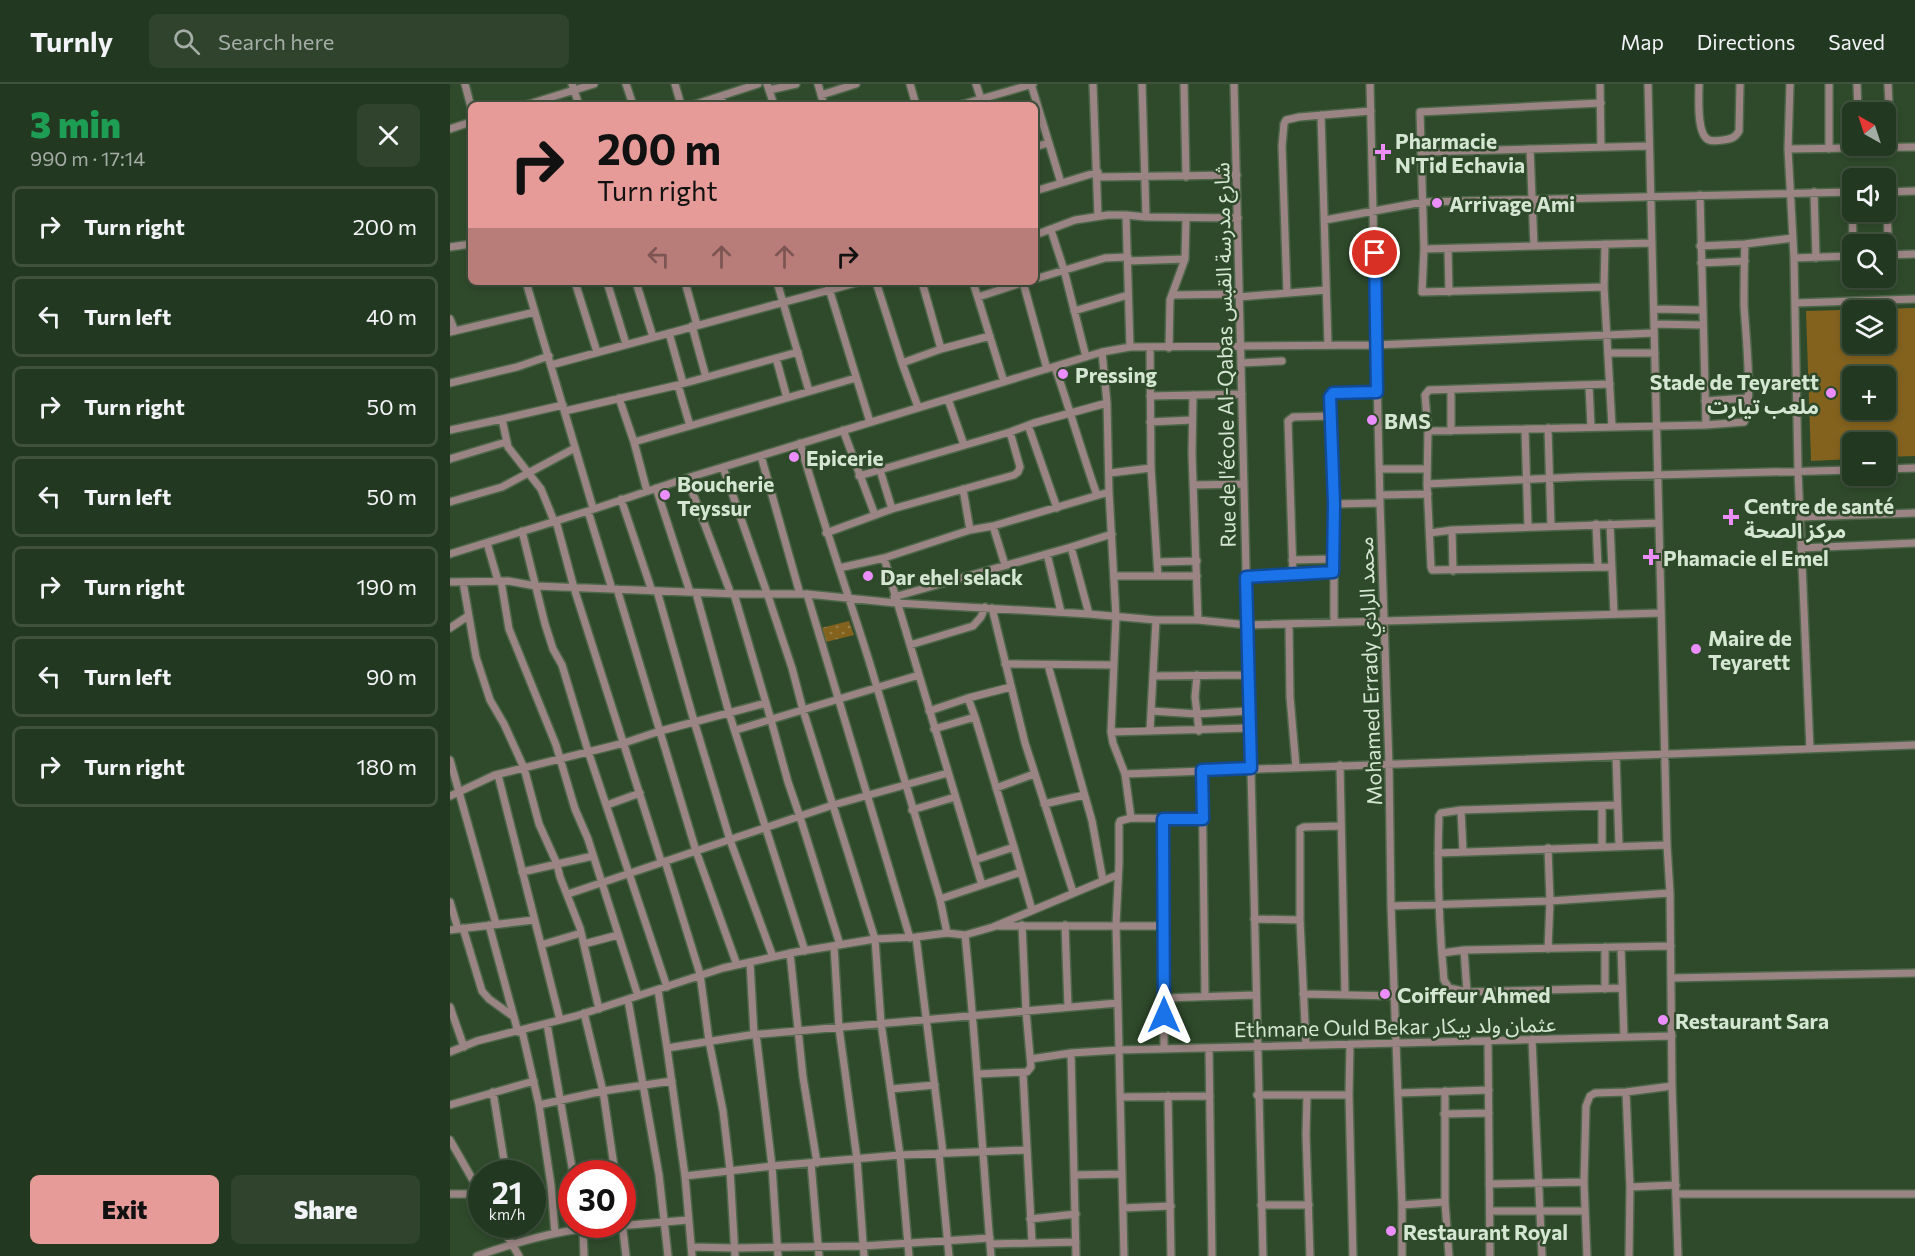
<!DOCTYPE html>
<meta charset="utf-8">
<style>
:root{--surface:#233820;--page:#2f432d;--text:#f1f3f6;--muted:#a3aca5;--line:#40523e;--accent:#e69b98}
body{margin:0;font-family:Commissioner,"Noto Sans Arabic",sans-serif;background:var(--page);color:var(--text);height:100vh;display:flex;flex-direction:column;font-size:22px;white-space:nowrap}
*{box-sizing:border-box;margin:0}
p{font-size:20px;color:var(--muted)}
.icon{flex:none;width:33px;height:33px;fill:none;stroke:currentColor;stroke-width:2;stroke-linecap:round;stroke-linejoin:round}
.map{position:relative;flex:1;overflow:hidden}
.details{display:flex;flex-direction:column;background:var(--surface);width:450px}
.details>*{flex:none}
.top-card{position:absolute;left:18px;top:18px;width:570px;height:183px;border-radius:9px;box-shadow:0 3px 9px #0003,0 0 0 2px var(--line);background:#e69b98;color:#111;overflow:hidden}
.needle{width:39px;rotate:321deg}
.fabs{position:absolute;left:1392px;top:18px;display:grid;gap:12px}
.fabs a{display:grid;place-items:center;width:54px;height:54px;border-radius:9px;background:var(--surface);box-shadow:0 3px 9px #0003,0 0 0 2px var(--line);font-size:30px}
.speed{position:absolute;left:18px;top:1076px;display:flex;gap:12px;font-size:30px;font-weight:700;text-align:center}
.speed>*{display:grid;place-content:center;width:78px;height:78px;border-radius:50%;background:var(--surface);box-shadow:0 3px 9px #0003,0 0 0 2px var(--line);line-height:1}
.speed small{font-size:15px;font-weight:400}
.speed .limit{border:9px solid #d22;background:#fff;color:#111}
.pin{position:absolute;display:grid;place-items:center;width:51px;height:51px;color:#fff;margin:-26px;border:3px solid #fff;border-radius:50%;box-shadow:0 2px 6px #0007}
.me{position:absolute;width:66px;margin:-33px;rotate:0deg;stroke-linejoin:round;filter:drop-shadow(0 0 4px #0008)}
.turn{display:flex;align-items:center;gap:21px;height:126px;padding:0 30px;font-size:27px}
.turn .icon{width:78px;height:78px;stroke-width:2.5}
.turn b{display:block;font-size:42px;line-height:51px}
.lanes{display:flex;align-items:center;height:57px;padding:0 30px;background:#0003;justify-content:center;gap:30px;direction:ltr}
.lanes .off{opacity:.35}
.round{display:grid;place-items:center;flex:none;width:63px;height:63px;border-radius:9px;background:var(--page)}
.overview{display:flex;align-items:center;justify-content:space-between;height:102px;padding:0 30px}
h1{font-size:36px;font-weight:800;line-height:45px;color:#1e9e55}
.action{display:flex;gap:12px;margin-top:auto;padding:12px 30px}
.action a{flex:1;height:69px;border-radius:9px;background:var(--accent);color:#111;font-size:24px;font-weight:800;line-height:69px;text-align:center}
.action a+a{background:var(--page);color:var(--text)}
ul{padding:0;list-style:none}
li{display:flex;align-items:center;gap:18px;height:81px;margin:0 12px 9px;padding:0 18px;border:3px solid var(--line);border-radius:9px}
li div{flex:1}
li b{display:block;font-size:22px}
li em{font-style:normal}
header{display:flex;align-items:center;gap:36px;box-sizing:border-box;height:84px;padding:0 30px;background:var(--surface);border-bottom:2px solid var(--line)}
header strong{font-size:28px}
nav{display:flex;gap:33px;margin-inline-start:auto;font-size:21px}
.search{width:420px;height:54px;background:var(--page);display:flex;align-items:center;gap:15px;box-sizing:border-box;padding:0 21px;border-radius:9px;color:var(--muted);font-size:22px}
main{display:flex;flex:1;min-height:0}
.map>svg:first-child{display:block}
.green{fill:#83621e;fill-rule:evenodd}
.park{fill:url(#park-dots)}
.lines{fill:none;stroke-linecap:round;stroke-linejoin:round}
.minor-casing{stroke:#4d6649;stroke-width:10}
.minor{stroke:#9b8584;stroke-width:7}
.route-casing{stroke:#114b97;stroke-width:15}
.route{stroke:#1a73e8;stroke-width:10}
.poi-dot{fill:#eb8dfb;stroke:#2f4a2b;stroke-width:2}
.labels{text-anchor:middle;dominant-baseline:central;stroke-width:5;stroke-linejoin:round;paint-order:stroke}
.poi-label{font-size:21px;font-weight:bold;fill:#d5e6d3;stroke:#2f4a2b;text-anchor:start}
.street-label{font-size:21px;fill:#d5e6d3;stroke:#2f4a2b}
</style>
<header>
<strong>Turnly</strong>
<div class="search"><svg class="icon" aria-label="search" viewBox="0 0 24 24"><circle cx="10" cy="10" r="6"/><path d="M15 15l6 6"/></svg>Search here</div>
<nav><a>Map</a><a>Directions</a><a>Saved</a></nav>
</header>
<main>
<section class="details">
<div class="overview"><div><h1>3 min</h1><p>990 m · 17:14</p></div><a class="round"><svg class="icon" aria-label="close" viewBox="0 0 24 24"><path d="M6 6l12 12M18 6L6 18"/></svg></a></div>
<ul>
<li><svg class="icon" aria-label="right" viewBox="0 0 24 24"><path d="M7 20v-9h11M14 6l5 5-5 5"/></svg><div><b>Turn right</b></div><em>200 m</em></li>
<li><svg class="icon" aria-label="left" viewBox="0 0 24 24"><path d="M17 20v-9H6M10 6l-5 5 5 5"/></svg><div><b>Turn left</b></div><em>40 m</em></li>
<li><svg class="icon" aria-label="right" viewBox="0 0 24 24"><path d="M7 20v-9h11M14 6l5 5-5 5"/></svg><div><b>Turn right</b></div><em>50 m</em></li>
<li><svg class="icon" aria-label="left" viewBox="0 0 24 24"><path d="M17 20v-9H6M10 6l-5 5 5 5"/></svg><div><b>Turn left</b></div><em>50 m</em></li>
<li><svg class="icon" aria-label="right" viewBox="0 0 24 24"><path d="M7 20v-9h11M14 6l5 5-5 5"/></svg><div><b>Turn right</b></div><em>190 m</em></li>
<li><svg class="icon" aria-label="left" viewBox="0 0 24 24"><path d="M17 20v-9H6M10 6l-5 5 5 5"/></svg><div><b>Turn left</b></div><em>90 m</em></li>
<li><svg class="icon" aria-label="right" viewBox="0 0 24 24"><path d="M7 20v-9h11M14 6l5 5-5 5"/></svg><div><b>Turn right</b></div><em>180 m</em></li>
</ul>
<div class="action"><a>Exit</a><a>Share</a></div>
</section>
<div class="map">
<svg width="1465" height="1172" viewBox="0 0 1465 1172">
<defs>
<pattern id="park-dots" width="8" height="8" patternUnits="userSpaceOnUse" patternTransform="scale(1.5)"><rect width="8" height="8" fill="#83621e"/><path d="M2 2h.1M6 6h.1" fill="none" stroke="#998048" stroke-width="1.8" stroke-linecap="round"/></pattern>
</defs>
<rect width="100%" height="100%" fill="#2f4a2b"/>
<path class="green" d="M1465 224V372L1436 373V358H1402V375L1361 377 1356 227ZM1402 226H1436V260H1402ZM1402 292H1436V326H1402Z"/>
<path class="park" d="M399 537 404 551 376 558 371 544Z"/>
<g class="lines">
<g class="minor-casing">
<path id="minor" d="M15 0 21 23
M122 0 129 21
M176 0 183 21
M225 0 231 21
M317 0 324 21
M368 0 374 21
M460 0 466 21
M526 0 531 15
M581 0 611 99
M643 0 648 132
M692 0 696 133
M734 0 736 93
M784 0 813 1172
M920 0 930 419 939 680 941 822 952 1121V1172
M1150 0 1151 63
M1198 0 1217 761 1220 809 1222 1002 1228 1172
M1249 0C1249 12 1246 51 1259 56 1263 58 1269 56 1273 56 1281 55 1285 54 1289 47L1290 0
M1340 0 1338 65 1344 174 1348 387 1360 665
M1407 0 1408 28
M1438 0 1441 63
M319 6 346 0
M371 11 406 0
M271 12 274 21
M1151 19 970 28 974 165 972 208 1154 203
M76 21 144 0
M243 21 308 0
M510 21 583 0
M871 31 878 261
M0 45 21 38
M585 63 598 59
M1080 65 1084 162
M1338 65 1465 63
M1379 65V0
M971 68 1199 62
M648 93 787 91
M585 107 648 88
M1364 108 1366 174
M1402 108 1403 160
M1436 108 1439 171
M1436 108 1465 107
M1250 111 1256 341
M676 131 680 263
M875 136 973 118 1402 108
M601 146 614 186 636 273
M585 151 625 136 658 131H676L696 133 788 134
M1155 160 1154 203 1162 342
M1250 162 1295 160 1343 154
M0 163 21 160
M974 165 1202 159
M998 165 999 208
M1436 171 1465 170
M1344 174 1402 172
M678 177 735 175
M1251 179 1295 177
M585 195 655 174 678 173
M76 198 143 424
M125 198 147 268
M157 198 176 260
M186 198 203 253
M235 198 247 241
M327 198 359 307
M377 198 420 338
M426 198 452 279 468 323
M472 198 491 265
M523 198 554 298
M573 198 597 285
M837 209 832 62 834 40 836 36 849 33 921 27
M722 211 789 210
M528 213 574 198
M789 213 876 206
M1345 219 1465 215
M1204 225 1252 226
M624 227 678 211
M0 235 5 247
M1204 240 1252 241
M242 242 256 293
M0 248 85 228
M219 249 233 299
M700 264 701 384 708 492
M719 264 720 216 735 175 736 134
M652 268 657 319 659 408 666 533 661 648 663 659 675 690 681 734
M1159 269H1205
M326 274 337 314
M452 279 491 265 540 252
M791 279 832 277
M101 281 409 198
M605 283C620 326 632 369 647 411
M0 299 67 283 99 272
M1160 300 979 306 975 311 978 347 977 400 981 483 982 486 1162 483
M228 301 240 342
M1139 301 1141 343
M1001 306V347
M743 311 742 370 748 536
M700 312 792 310
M169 314 184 358
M498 315 514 361
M1255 317 1298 314
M115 327 228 301 348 268
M700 338 742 336
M578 341 607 424
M1098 344 1101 442
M1075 345 1078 443
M0 346 52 335
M393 346 425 431
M978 347 1256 341 1294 338C1304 325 1295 242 1294 221 1294 201 1294 180 1295 160
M350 359C371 433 397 506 420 580 444 658 466 737 490 815L497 849
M311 372 350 510
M0 375 56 358
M273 383 317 509 342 584 353 626 425 855 431 939 450 1071 459 1172
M930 385H977
M1436 385 1465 384
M430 386 442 425
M660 389 701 384
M409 392 560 348 584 339 657 319
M237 394 281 510
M977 400 1128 393 1402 386
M743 401 794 400
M206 404 240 508
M513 405 520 446
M197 407 184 358 406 294
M931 411 978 410
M171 415 202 507
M0 418 52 403 125 364
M884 420 930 419
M138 427 162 505
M1350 433 1465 429
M104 437 91 405 58 363 52 335 113 321
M106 437 124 504 211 777
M1146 440 1148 483
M1160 440 1164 530
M543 442 555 481
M1002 446 1003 487
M72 447 95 540 103 565 112 581 138 667 217 903
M376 449 442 425 564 391 568 388 570 383 560 348
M980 449 1002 446 1209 439
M37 459 48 497
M621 463 639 530
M1351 464 1465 459
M0 470 138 427 237 394 652 268 680 263 926 261 1204 249
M597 470 611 528
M434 474 532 801 490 815
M842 476 883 475
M707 478 747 477
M389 484 434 474 520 446 543 442 659 408
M843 490 838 337 843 333 881 332
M664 492H747
M796 493 883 488
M51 497 59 545 106 661 125 725 138 755 188 912
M0 498 58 497 86 502 287 510H357L446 519 639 530 706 536H748L798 541 1211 529
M13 498 26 573 40 616 54 640 74 684 89 740 107 780 110 793 130 844 149 925
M167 505 246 767 287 881
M207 507 244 637 280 756
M246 509 279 629 355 867
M284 510 321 636 338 698 350 733 390 861
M357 510 460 854
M444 513 621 463 662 450
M542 524 575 659 623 808
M884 538V420L880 313 883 309 927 308
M839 541 840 613 846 683
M0 544 18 532
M460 561 523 542 531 533 535 523
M555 580 663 581
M598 581 642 737 653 797
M747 591 745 613 749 647
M704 592 798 591
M518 614 525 633
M479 627 518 614 561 603
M702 627 747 630 799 627
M484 645 525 633 564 763 525 776
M286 646 469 591
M700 646 706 536
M661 648 800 644
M1166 672 1169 762
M0 676 46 840
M890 681 895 911
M752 686 755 912
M675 690 1465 661
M48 691 110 936
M546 704 584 690
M0 712 45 691 174 659 210 647 316 619
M594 720 634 711
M157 721 190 709
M1166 721 1011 726 991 729 989 732C987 787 989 841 994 896L999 904 1017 908 1172 904
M1152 722V763
M462 726 505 713
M1011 726 1013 767
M713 735 714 965
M280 756 323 873
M564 763 582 826
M988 769 1217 761
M215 777 250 890 259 957 273 1027 280 1086 285 1172
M72 788 143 772
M532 801 571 788
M118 810 383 721 498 689
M0 818 8 845
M941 822 1100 817 1220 809
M804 835 850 836
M39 841 68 948
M615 841 618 923
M549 842H714
M13 844 32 907 39 915 64 933
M0 846 84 836
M515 851C526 957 532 1065 541 1172
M466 853 493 1069
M134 860 168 851
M91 861 131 849
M384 862 389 944 407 1075 414 1172
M1155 863V905
M1171 863 1174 953
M1098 865 1100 817 1098 764
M1014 866 1017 908
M340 869 353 993 367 1079
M992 869 1014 866 1221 862
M300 878 304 950
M1221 894 1465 889
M208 906 217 964
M853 910 945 912
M714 914 806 911
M178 916 209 1091 218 1172
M0 923 14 963
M97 940 123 1089
M72 947 89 1021 101 1101 105 1149
M306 950 322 1082 328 1172
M1082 955 1092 1172
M1038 957 1040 1172
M900 960 899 1011 903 1172
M856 961 850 836V745L854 743 890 742
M759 964 762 1172
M0 968 27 957 126 932 273 884 346 868 425 855 466 853 497 849 515 851 543 843 667 791
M621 969 626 1172
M581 975 621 969 669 966 1222 952
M573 989 582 1158
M527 990 577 988 581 983 576 927 572 841
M441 1005 485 1001
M995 1007V1118L999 1172
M43 1008 56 1089
M1176 1008 1180 1103 1179 1172
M949 1009 1039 1006
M807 1011H899
M857 1011 856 1050 860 1172
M718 1012 721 1172
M670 1013 760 1012
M0 1021 84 997
M89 1021 153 1007 134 929
M994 1030 1039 1029
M0 1056 32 1112
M489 1069 499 1172
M361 1079 369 1172
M165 1089 153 1007 222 997
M624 1091 672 1090
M235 1092 322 1082 450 1071 576 1066
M1039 1100 1134 1098
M1180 1103 1226 1101
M0 1110H30
M1226 1110H1465
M811 1121H859
M952 1121 995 1118
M673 1124 721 1122
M1040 1127H1135
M580 1135 626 1130
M172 1138 176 1172
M50 1140 69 1172
M55 1148 62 1140
M540 1160 626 1158
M241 1163 285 1164 413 1162 540 1154
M27 1172C61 1160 96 1149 133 1145L132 1140
M134 1172 133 1145 238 1136
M242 1172 235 1092 217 964 300 951 668 919
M674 1172 666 841 669 779V740L670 737 681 734 752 735
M1137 1172 1134 1098 1136 1022 1140 1012 1145 1009 1176 1008 1222 1002"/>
</g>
<use href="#minor" class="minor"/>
</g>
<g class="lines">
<g class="route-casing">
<path id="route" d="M714 931 713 735H753L752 686 801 684 796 493 883 488 884 420 880 313 883 309 927 308 925 169"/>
</g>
<use href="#route" class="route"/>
</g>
<g class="poi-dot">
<path d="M930 59h6v6h6v6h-6v6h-6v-6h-6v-6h6z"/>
<circle cx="987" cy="119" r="6"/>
<circle cx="613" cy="290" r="6"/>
<circle cx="1381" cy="309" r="6"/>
<circle cx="922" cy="336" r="6"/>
<circle cx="344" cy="373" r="6"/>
<circle cx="215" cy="411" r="6"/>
<path d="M1278 424h6v6h6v6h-6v6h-6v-6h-6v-6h6z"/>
<path d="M1198 464h6v6h6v6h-6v6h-6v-6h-6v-6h6z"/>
<circle cx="418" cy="492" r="6"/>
<circle cx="1246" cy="565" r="6"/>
<circle cx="935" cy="910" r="6"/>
<circle cx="1213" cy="936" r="6"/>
<circle cx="941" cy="1147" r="6"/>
</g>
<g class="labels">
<g class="poi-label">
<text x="945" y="56">Pharmacie<tspan x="945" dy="24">N'Tid Echavia</tspan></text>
<text x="999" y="119">Arrivage Ami</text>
<text x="625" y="290">Pressing</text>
<text x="1369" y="297" text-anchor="end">Stade de Teyarett<tspan x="1369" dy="24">ملعب تيارت</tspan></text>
<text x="934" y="336">BMS</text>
<text x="356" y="373">Epicerie</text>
<text x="227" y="399">Boucherie<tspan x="227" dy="24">Teyssur</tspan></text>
<text x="1294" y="421">Centre de santé<tspan x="1294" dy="24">مركز الصحة</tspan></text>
<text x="1213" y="473">Phamacie el Emel</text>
<text x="430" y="492">Dar ehel selack</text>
<text x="1258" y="553">Maire de<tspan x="1258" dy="24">Teyarett</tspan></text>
<text x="947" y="910">Coiffeur Ahmed</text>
<text x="1225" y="936">Restaurant Sara</text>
<text x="953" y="1147">Restaurant Royal</text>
</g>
<g class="street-label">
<text transform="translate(774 271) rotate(-91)">Rue de l'école Al-Qabas شارع مدرسة القبس</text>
<text transform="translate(919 587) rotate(-92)">Mohamed Errady محمد الرادي</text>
<text transform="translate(945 942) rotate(-1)">Ethmane Ould Bekar عثمان ولد بيكار</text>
</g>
</g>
</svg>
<div class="fabs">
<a><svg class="needle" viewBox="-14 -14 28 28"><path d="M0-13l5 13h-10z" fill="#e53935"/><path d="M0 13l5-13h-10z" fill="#a3aca5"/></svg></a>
<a><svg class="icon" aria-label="sound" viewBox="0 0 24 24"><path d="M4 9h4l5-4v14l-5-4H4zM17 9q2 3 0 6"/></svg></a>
<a><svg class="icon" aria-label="search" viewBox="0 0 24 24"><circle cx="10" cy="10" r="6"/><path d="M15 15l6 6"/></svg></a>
<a><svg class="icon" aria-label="layers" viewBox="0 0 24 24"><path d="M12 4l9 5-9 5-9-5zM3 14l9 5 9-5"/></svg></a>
<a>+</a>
<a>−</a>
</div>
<div class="speed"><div>21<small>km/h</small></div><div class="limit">30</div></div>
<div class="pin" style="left:925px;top:169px;background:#d93025"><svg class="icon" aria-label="arrive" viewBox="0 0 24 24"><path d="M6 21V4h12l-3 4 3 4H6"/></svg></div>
<svg class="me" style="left:714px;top:931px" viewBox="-20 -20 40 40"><path d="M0-17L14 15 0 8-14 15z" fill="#1a73e8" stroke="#fff" stroke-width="4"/></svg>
<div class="top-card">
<div class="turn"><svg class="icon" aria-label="right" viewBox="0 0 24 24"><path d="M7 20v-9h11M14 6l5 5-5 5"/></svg><div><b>200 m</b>Turn right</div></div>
<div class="lanes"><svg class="icon off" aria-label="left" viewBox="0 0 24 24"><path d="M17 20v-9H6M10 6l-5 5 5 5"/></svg><svg class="icon off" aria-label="ahead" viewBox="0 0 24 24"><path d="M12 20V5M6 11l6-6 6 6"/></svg><svg class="icon off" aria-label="ahead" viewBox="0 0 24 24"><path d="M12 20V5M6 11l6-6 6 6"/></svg><svg class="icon" aria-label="right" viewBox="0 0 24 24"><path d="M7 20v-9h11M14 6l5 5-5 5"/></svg></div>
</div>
</div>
</main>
